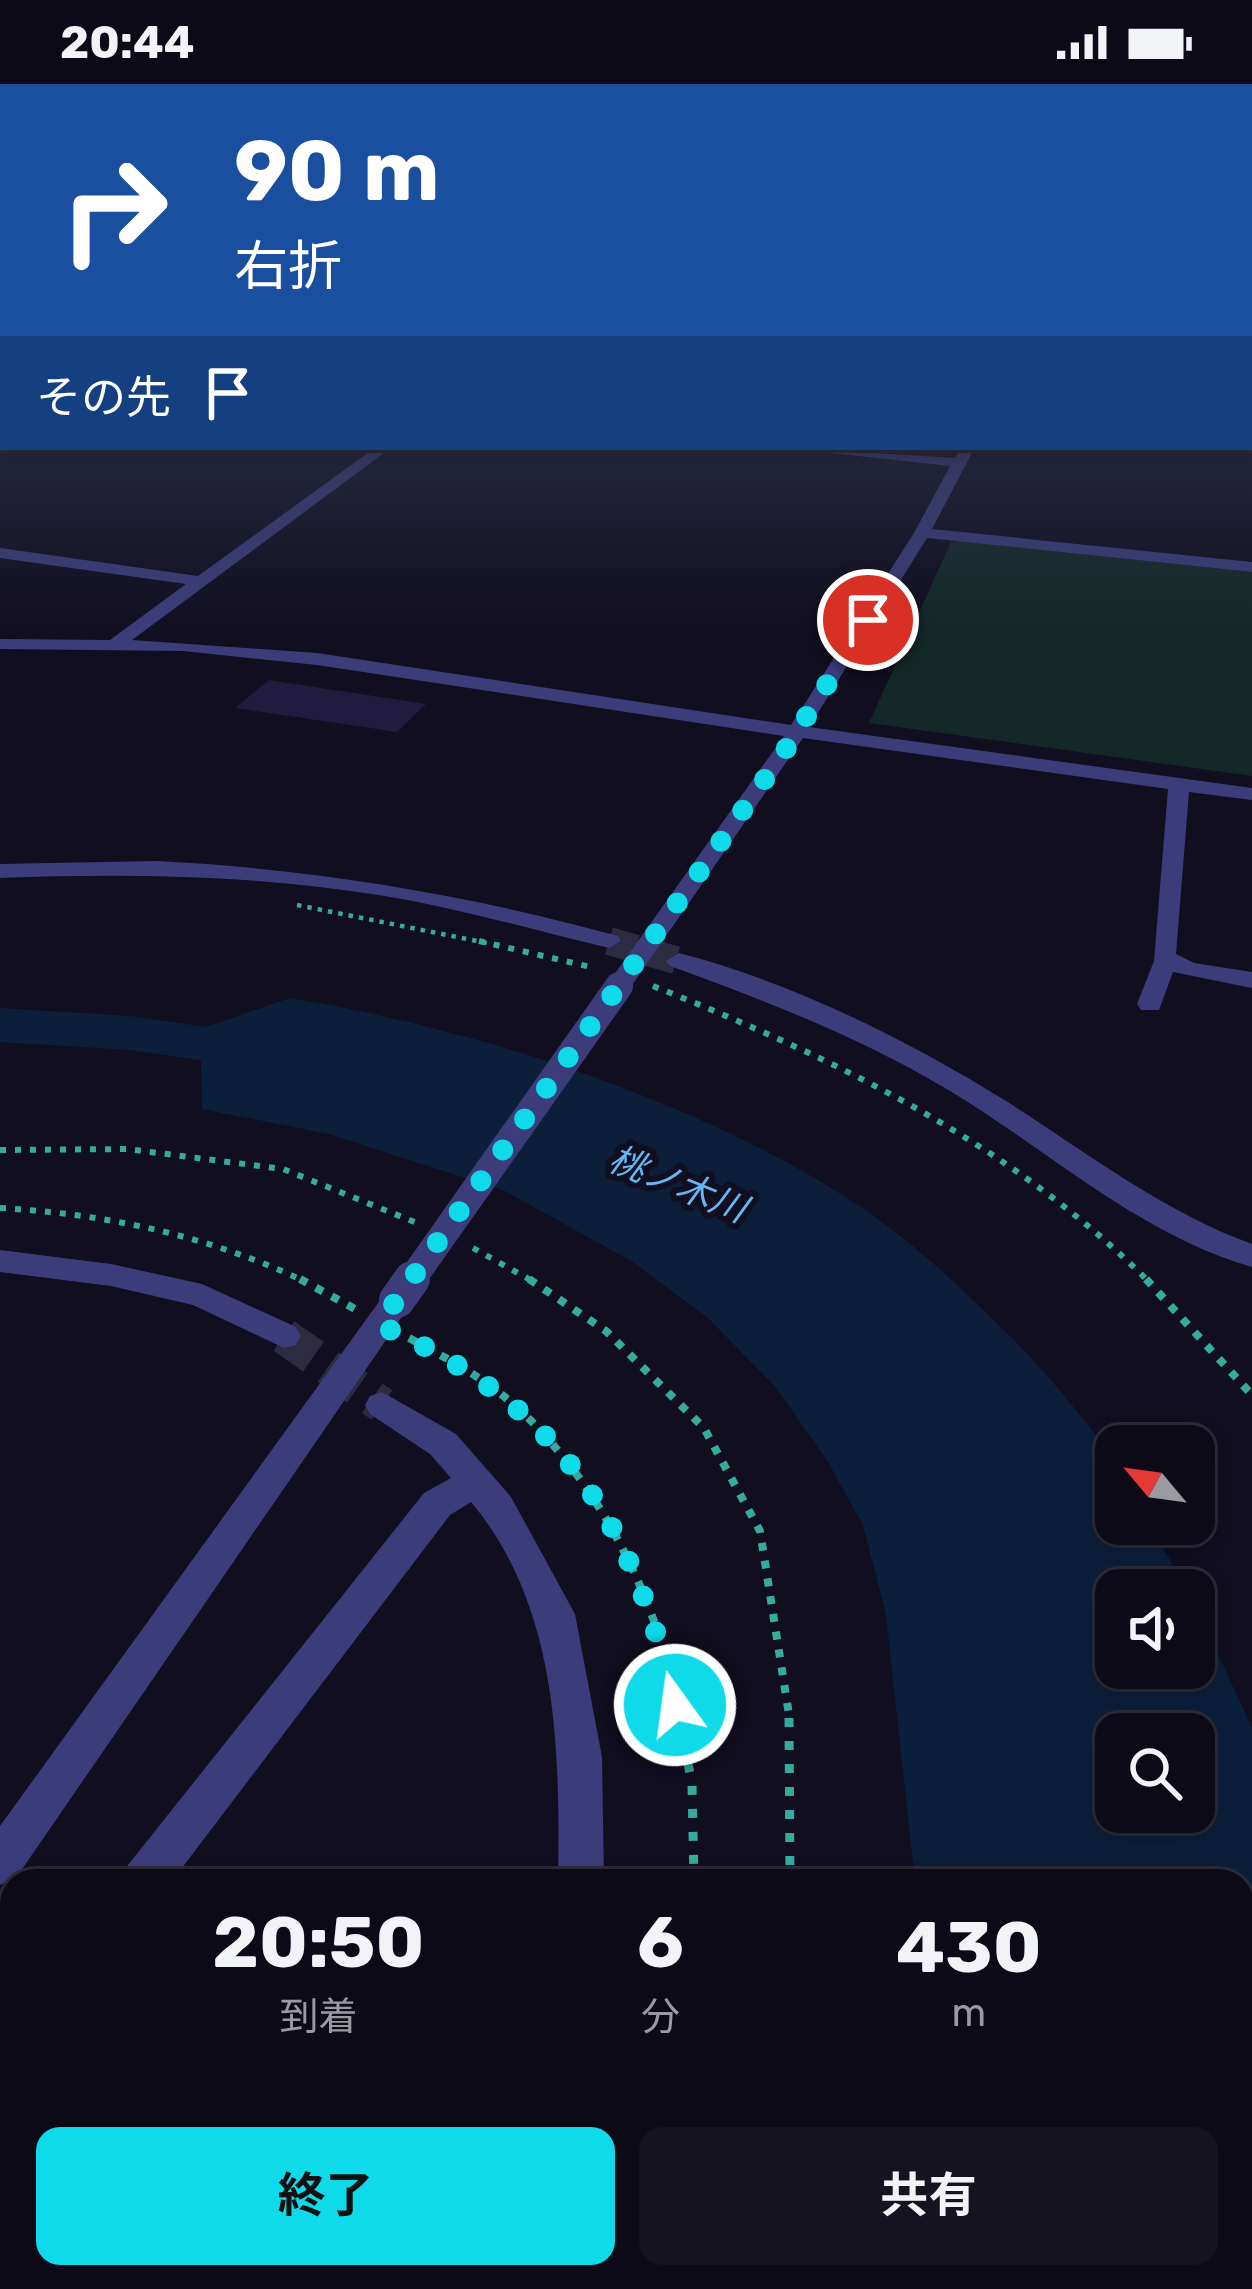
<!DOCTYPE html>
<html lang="ja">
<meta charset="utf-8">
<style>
:root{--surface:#0c0a17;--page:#151320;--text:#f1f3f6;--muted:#9a9aa1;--line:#2c2b36;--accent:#0fdae9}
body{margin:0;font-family:Rubik,"Noto Sans JP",sans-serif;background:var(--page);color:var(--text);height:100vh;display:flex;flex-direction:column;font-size:45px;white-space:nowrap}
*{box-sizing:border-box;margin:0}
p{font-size:39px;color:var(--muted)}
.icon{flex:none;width:66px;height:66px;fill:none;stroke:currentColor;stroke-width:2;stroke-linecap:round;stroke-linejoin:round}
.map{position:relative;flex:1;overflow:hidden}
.details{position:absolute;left:0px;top:1785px;width:1254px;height:420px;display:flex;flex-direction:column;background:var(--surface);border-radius:36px 36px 0 0;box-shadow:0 6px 18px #0003,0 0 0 3px var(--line)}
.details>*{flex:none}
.guide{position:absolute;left:0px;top:0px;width:1254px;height:366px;box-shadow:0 6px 18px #0003,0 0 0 3px var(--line);background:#1a4fa0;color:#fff;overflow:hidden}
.needle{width:78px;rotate:299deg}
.controls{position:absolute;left:1095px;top:1341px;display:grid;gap:24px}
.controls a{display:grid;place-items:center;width:120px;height:120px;border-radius:24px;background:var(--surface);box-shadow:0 6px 18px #0003,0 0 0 3px var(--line);font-size:60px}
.pin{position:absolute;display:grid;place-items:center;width:102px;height:102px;color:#fff;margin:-51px;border:6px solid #fff;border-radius:50%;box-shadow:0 3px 12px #0007}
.me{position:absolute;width:132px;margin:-66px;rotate:346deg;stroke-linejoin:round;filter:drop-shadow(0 0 9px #0008)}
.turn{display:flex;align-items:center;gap:42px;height:252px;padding:0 36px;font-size:54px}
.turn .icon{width:156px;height:156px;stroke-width:2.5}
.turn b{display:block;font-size:84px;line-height:102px}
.then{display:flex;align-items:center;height:114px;padding:0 36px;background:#0003;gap:24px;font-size:45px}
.eta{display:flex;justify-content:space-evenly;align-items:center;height:204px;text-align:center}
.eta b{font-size:72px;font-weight:700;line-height:84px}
.action{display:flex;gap:24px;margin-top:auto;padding:24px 36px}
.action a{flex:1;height:138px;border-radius:24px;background:var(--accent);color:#111;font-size:48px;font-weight:700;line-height:138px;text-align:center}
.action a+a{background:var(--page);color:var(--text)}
.status{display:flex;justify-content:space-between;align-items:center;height:84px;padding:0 60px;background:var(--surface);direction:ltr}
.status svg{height:33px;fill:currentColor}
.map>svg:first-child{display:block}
.green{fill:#122927}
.water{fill:#0c1f3a;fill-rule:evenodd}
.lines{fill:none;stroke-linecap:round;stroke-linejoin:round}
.river{fill:#0c1f3a;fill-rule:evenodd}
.building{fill:#211b3f}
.minor-tunnel-far2{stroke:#2d2b40;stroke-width:21;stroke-dasharray:21 10;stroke-linecap:butt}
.minor-tunnel-far1{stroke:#2d2b40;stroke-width:28;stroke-dasharray:28 14;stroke-linecap:butt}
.minor-tunnel{stroke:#2d2b40;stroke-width:36;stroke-dasharray:36 18;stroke-linecap:butt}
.path-far3{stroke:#35aa9f;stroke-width:4.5;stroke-dasharray:4.5 6;stroke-linecap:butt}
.path-far2{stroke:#35aa9f;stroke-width:6;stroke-dasharray:6 9;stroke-linecap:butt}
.path-far1{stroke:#35aa9f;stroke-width:8;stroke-dasharray:8 10;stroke-linecap:butt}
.path{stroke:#35aa9f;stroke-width:9;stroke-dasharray:9 14;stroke-linecap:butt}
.minor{fill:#3c3c7b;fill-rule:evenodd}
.minor-bridge-far1{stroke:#3c3c7b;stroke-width:28}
.minor-bridge{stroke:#3c3c7b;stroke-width:36}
.route{stroke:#0fdae9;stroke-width:21;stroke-dasharray:0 37.8}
.labels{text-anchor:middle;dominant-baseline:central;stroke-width:12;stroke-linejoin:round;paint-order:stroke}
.water-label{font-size:36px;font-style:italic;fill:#64b7f5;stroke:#100e1f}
</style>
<div class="status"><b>20:44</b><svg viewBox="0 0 49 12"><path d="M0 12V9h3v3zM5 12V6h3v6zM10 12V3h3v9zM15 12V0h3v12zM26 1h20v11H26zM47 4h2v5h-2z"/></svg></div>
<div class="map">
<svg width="1252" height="2205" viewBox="0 0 1252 2205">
<rect width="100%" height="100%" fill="#100e1f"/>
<path class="green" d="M960 457 1252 488V692L869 639 951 458Z"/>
<path class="water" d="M290 914C477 945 707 1018 865 1126 918 1162 964 1207 1009 1251 1030 1271 1111 1362 1116 1385 1120 1402 1116 1423 1116 1440H1149L1187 1506H1116V1584H1194V1518L1252 1644V2205H934L933 2193H1242V1797H915L886 1531 863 1441 828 1378 777 1305 708 1234 631 1177 505 1107 329 1050 202 1025 200 945ZM1116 1650H1194V1728H1116Z"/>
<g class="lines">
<path class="river" d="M0 251H3V265H0Z
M0 924 130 932 284 954 304 959 312 971 304 983 284 988 130 966 0 958Z"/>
</g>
<path class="building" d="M269 596 426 620 397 648 235 624Z"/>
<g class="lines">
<path class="minor-tunnel-far2" d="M609 857 618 860"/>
<path class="minor-tunnel-far1" d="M609 857 679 877"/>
<path class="minor-tunnel" d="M284 1252 382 1321"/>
<path class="path-far3" d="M297 821 492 860"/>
<path class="path-far2" d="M479 857 595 884
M653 902C832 973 1011 1059 1149 1198
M0 1066 127 1065 283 1085 417 1139
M0 1124C107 1130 209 1152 306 1198
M473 1164 534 1198"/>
<path class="path-far1" d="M300 1195 355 1225
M529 1195 606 1247 704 1344 760 1447 790 1637
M1146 1195 1252 1311
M409 1254C450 1276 490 1297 524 1330 607 1410 660 1524 681 1637"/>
<path class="path" d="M680 1634 692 1701 694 1797
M789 1634 790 1797
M667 2193V2205
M795 2193V2205"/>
<path class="minor" d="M1251 243H1252V246H1251Z
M1251 284H1252V292H1251Z
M3 286V294L0 295V287Z
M1251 338H1252V346H1251Z
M376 363H392L132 556 317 569 791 641 914 449 950 382 776 363 955 374 961 363H975L932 445 1252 478V488L927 454 809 643 1252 704V716L1189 708 1176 870 1194 879 1252 888V904L1173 888 1159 926H1141L1137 920 1154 877 1168 705 803 654 628 907H610L606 902 784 652 317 581 183 567 0 565V555L110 556 186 500 0 474V464L198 492Z
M157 777C315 785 465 810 618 852L621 857 609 864C534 846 461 825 385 812 258 791 129 789 0 794V780Z
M679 869C789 897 910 957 1006 1017 1086 1068 1162 1127 1252 1160V1183C1138 1150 1046 1064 945 1004 859 953 764 916 670 882L666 877Z
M0 1166 111 1180 202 1200 296 1243 301 1252 296 1261 284 1264 193 1221 111 1202 0 1188Z
M397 1204 408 1208 413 1216 408 1224 16 1794 0 1801V1742L386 1208Z
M382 1308 456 1350 511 1413 575 1530 602 1673 604 1797H558C560 1667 559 1523 471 1418L450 1431 172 1797H121L128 1781 424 1409 451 1394 430 1370 370 1330 365 1321 370 1312Z
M12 1943V2003L0 2008V1948Z
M502 2193H556L555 2205H501Z"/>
<path class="minor-bridge-far1" d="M410 1198 619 902"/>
<path class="minor-bridge" d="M397 1216 412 1195"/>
</g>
<linearGradient id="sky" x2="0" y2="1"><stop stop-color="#090811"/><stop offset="0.44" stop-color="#31364d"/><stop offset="1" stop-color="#31364d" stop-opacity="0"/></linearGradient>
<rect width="1252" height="551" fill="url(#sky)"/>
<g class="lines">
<path class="route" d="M675 1621C634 1437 556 1317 379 1241L784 668 868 536"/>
</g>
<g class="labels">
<g class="water-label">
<text transform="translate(678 1100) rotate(22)">桃ノ木川</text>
</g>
</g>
</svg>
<div class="controls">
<a><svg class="needle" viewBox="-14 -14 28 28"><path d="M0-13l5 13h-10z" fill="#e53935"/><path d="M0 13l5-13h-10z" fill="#9a9aa1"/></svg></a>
<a><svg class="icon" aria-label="sound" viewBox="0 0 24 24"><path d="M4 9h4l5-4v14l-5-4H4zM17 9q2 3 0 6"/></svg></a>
<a><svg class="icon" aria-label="search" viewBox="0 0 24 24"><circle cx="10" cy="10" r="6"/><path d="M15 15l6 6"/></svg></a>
</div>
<div class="pin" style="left:868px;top:536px;background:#d93025"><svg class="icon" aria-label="arrive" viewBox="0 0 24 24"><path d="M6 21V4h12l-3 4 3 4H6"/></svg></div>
<svg class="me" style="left:675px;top:1621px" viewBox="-20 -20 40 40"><circle r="17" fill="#0fdae9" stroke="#fff" stroke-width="3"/><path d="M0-11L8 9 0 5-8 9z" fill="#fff"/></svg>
<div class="guide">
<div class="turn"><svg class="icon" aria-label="right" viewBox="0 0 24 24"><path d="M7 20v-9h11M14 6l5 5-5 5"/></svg><div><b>90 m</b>右折</div></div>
<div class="then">その先<svg class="icon" aria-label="arrive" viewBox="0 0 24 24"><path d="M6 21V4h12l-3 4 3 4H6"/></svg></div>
</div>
<section class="details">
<div class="eta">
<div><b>20:50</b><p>到着</p></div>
<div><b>6</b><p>分</p></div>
<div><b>430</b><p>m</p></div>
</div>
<div class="action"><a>終了</a><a>共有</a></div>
</section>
</div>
